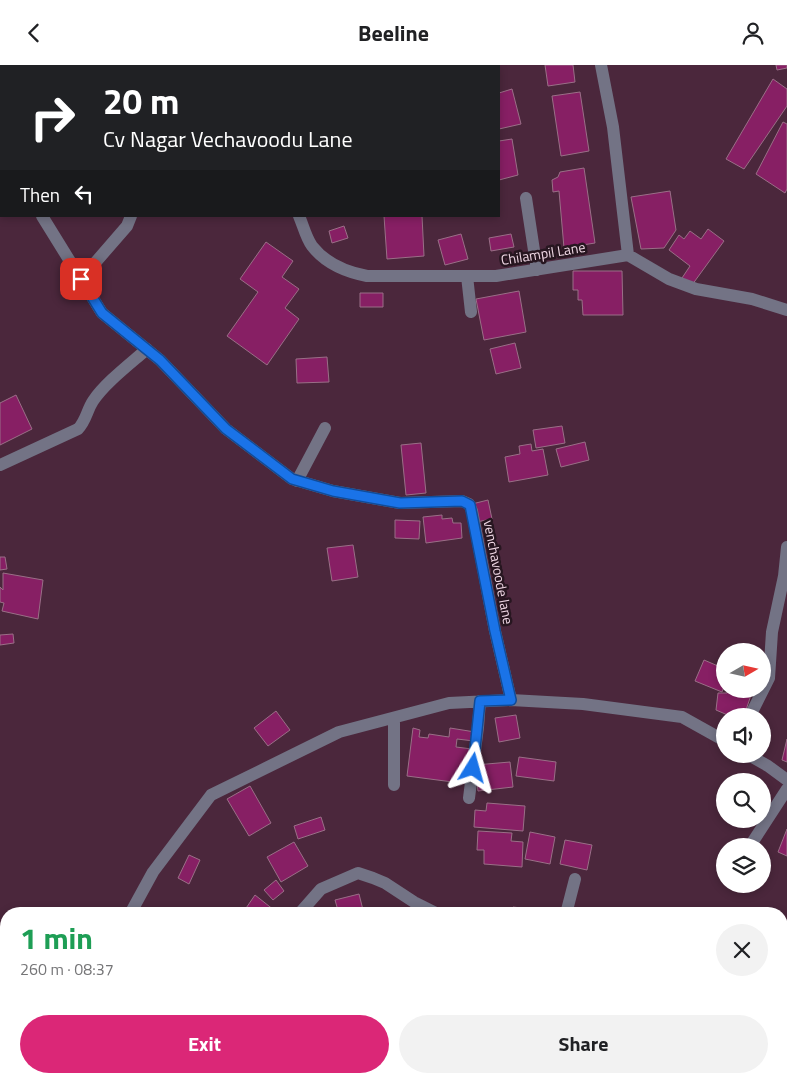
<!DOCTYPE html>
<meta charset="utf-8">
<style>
:root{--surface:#fff;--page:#f2f2f2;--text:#202124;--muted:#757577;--accent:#db2777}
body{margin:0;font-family:"Titillium Web",sans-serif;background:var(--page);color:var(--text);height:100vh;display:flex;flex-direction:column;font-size:19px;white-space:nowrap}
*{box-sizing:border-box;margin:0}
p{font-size:16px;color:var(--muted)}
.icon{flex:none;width:28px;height:28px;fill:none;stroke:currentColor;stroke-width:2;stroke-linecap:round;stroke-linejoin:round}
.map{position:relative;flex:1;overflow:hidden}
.side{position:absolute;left:0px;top:842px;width:788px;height:176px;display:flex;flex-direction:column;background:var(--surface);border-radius:20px 20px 0 0;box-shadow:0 2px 8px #0003}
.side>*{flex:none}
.banner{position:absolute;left:0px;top:0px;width:500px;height:152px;box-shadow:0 2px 8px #0003;background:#202124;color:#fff;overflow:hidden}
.needle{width:32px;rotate:81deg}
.tools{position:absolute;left:716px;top:578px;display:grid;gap:10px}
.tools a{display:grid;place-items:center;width:55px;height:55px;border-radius:50%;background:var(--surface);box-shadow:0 2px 8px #0003;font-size:25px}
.pin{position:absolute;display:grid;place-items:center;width:42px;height:42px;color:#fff;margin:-21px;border-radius:10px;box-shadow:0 2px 8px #0006}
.me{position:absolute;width:55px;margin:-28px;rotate:8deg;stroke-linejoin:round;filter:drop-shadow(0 0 4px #0008)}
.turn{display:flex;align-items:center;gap:18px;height:105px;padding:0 20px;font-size:22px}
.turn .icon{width:65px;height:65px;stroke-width:2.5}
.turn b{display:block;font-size:35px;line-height:42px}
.then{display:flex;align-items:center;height:48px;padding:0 20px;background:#0003;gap:10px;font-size:19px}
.round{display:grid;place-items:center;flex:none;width:52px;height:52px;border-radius:26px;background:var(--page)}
.overview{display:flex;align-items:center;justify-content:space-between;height:85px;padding:0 20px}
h1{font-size:30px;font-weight:700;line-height:38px;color:#1e9e55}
.cta{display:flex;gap:10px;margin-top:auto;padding:10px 20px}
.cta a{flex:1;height:58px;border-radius:30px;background:var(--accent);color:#fff;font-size:20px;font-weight:700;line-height:58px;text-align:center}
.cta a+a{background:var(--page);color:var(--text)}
header{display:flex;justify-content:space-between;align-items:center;height:65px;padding:0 20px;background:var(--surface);font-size:22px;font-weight:700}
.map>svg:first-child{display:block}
.building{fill:#871f64;stroke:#9a6f87}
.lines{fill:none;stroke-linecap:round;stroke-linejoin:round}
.minor{stroke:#737385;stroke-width:12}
.route-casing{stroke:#114b97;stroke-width:12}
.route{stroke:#1a73e8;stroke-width:9}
.labels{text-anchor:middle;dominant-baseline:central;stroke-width:5;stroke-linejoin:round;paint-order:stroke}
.street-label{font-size:14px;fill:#efd7e4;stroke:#271620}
</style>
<header><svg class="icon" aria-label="back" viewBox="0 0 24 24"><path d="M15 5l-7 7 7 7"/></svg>Beeline<svg class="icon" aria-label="person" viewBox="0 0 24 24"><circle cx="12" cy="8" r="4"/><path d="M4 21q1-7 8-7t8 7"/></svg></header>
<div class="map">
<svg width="787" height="1018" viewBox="0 0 787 1018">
<rect width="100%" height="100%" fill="#4b273c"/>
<path class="building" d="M153 0H204L205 1H151Z
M545 0H573L575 17 548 21Z
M776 0H787V3L777 5Z
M773 14 787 24V41L744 104 726 94Z
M512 24 521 59 499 64V28Z
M580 27 589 86 561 91 552 31Z
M783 57 787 59V124L785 128 756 109Z
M512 74 518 110 499 115V76Z
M584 103 595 178 564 183 559 126 553 127 552 115 558 112 560 107Z
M670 126 676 165 664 183 641 184 631 132Z
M384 151H422L424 191 387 194Z
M344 161 348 173 332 178 329 166Z
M708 164 724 176 692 220 682 213 690 201 669 185 679 170 684 174 690 166 701 174Z
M461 169 468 194 445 200 438 175Z
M511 169 514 182 491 186 489 173Z
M266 177 293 196 282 212 299 224 285 243 299 254 267 300 227 271 258 227 240 214Z
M573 206H622L623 250H583L582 235H578V225H573Z
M519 226 526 267 484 275 476 234Z
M360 228H383V242H360Z
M515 278 521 303 496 309 490 284Z
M327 292 329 317 297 318 296 294Z
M16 330 32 364 0 380V338Z
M562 361 565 378 536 383 533 365Z
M585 377 589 395 561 402 556 384Z
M421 378 426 428 406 430 401 380Z
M531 379 532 386 543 384 548 410 509 417 505 392 520 389 519 381Z
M488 435 492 454 476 457 472 439Z
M442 450V454L452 453 453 458H461L462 473 426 478 423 452Z
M395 455 420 456 419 474 395 473Z
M353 480 358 512 332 516 327 483Z
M0 492H5L7 504 0 505Z
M3 508 43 515 38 554 2 546 4 538 0 537V522L3 525Z
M13 569 14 578 0 580V570Z
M704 595 725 604V619L722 627 695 616Z
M728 624H753L744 651H730L716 645 718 628H727Z
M276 646 290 665 268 681 254 663Z
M516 650 520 673 499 677 495 653Z
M413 663 420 665 419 672 428 673 429 669 449 672 450 663 475 667 474 676 457 674 456 682 472 684 468 719 407 711Z
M787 674V697L782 695Z
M519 692 556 697 554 716 516 711Z
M510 697 513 722 478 726 475 700Z
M250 721 271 758 249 771 227 734Z
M487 738 525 741 523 766 474 762 475 745 486 746Z
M321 752 325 765 298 774 294 761Z
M787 764V791L778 787Z
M478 766 512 768 511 776 523 777 522 802 484 799V785H477Z
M530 767 555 772 550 799 525 794Z
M565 775 592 780 587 805 560 799Z
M294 777 308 801 281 817 267 792Z
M189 790 200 795 189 819 178 813Z
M276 815 284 826 273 835 264 825Z
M359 829 364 849H339L335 835Z
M255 830 279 849H242Z
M513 842 537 845V849H512Z
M781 883 787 885V909L781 907Z
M101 1012H127L125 1018H116Z
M549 1012H558L595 1018H548Z
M779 1013 787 1014V1018H779Z"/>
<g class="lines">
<path class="minor" d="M233 0 234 1
M405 0V1
M276 1 281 0
M0 92 1 94
M526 133 537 205
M42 151 102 248 160 295 226 364 292 414 333 426 400 438 462 436 469 439 472 446 495 566 511 635 583 639 682 652 725 676
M299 151C303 160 306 173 312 181 326 199 346 207 367 211H496L628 190 613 62 601 0
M628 190 669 214 696 224 752 234 787 245
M467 211 471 247
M81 214 127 161 131 151
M0 400 78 364C86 356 87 345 93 336 105 318 130 299 147 284
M297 416 325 363
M750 651 769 613 772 567 784 511 787 482
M394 653V720
M747 689 768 701 787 715
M469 733 478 662 480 636
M750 781 787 724
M130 849 153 807 211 730 339 667 449 638 511 635
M299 849 321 824 358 808 373 813 385 818 414 837 438 849
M566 849 575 814
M781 909 787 910
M56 1018 59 1012
M249 1018 250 1012"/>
</g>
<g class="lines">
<g class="route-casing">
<path id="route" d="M81 214 102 248 160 295 226 364 292 414 333 426 400 438 462 436 470 440 495 566 511 635 480 636 473 703"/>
</g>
<use href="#route" class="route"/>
</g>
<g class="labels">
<g class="street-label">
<text transform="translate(543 188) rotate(-9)">Chilampil Lane</text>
<text transform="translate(499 507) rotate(79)">venchavoode lane</text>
</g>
</g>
</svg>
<div class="tools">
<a><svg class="needle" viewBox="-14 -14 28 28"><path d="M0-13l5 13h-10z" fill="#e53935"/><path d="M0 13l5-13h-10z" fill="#757577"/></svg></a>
<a><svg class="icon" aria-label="sound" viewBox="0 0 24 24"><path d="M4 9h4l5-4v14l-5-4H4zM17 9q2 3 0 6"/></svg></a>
<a><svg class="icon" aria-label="search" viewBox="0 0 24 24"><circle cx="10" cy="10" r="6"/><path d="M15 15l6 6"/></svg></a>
<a><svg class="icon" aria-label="layers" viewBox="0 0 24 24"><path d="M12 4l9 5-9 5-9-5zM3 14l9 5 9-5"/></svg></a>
</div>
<div class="pin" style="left:81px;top:214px;background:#d93025"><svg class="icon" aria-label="arrive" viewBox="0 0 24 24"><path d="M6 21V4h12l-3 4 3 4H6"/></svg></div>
<svg class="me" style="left:473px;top:703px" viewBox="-20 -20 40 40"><path d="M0-17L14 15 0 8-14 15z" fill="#1a73e8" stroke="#fff" stroke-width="4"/></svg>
<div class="banner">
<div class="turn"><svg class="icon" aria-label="right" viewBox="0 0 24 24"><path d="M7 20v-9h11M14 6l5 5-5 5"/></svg><div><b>20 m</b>Cv Nagar Vechavoodu Lane</div></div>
<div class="then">Then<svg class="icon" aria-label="left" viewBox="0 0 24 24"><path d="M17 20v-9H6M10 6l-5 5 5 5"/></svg></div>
</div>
<section class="side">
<div class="overview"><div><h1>1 min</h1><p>260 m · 08:37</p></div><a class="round"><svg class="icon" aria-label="close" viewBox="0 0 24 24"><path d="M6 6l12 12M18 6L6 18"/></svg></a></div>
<div class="cta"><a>Exit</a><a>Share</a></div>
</section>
</div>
